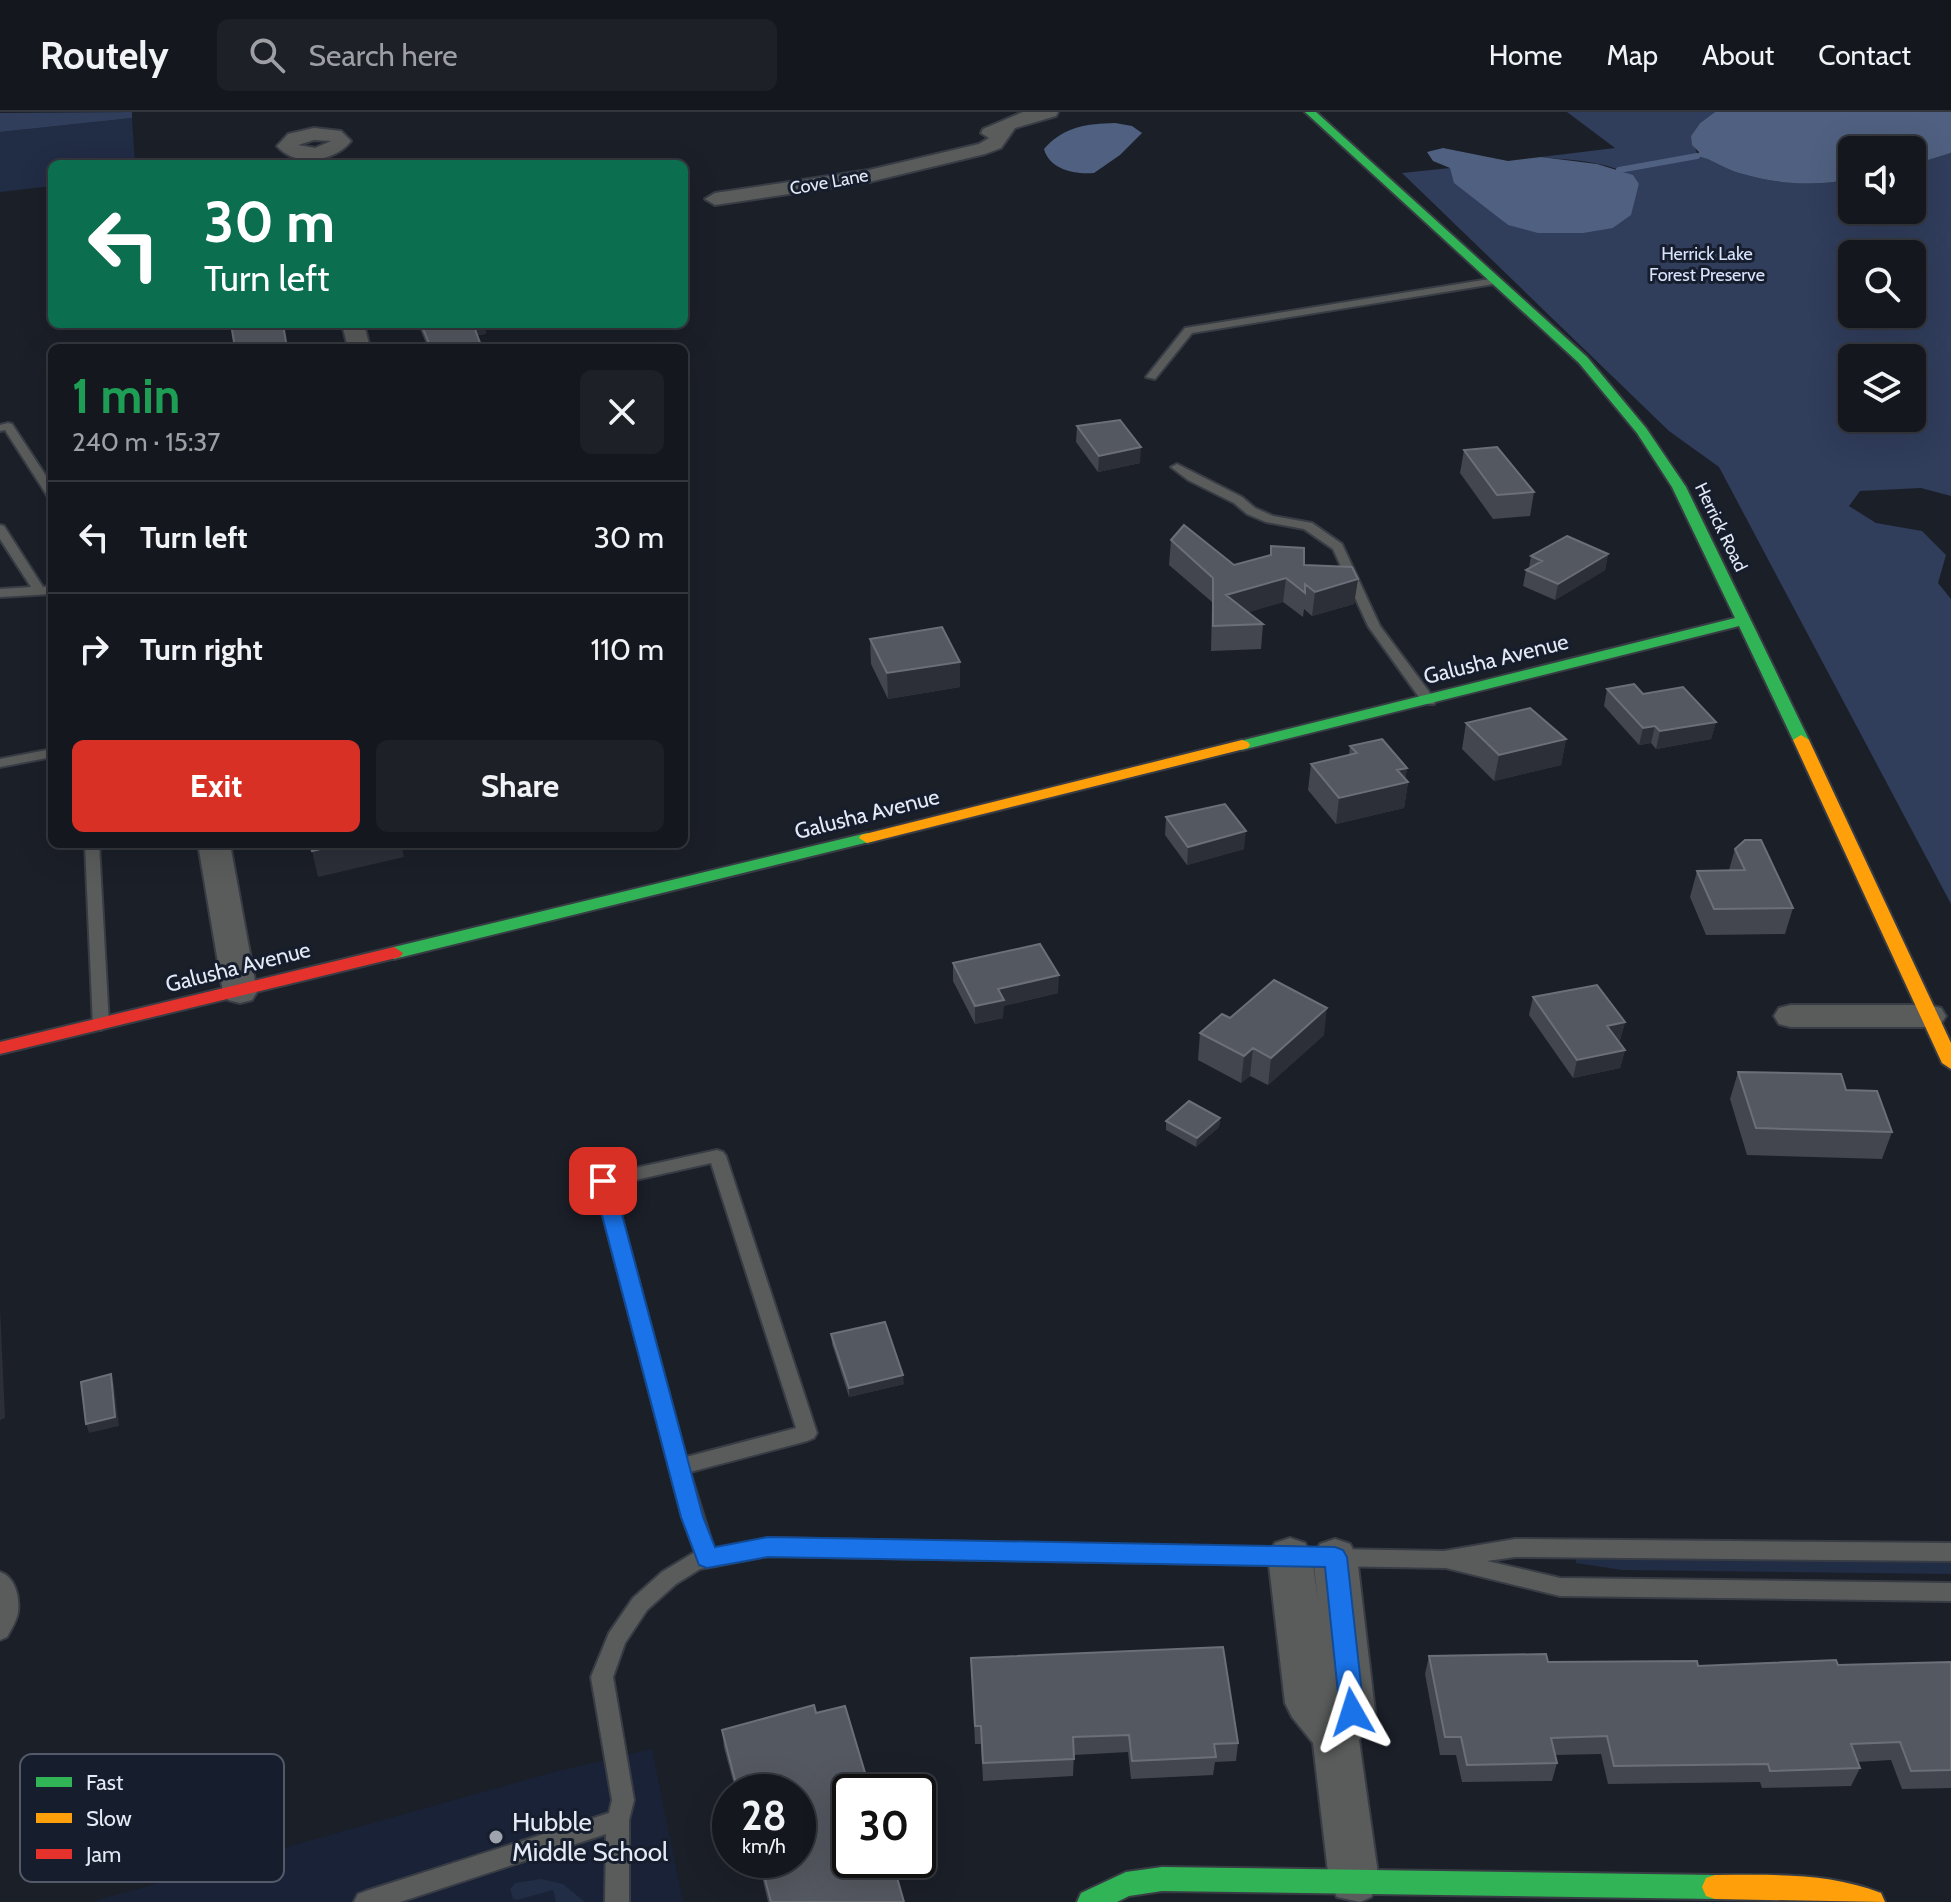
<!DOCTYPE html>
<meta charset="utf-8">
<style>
:root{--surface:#14171e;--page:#1d2027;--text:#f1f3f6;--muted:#9d9fa4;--line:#33363c;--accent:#d93025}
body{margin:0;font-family:Cabin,sans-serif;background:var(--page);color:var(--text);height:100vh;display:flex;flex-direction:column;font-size:30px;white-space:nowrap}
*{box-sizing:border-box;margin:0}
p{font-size:26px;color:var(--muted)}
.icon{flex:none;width:44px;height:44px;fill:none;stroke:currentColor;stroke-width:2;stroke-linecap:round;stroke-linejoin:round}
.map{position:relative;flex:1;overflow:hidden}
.details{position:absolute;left:48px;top:232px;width:640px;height:504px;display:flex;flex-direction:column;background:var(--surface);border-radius:12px;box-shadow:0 8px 32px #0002,0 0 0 2px var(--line)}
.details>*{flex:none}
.banner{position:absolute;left:48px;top:48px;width:640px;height:168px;border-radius:12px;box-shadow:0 8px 32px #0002,0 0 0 2px var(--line);background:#0b6e4f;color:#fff;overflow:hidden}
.fabs{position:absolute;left:1838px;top:24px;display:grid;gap:16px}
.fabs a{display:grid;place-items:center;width:88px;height:88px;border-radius:12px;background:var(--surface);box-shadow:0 8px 32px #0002,0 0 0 2px var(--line);font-size:40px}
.speed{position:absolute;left:712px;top:1662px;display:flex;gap:16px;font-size:40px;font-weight:700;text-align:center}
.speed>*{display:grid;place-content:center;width:104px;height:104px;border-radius:50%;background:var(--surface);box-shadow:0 8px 32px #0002,0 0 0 2px var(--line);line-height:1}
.speed small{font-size:20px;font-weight:400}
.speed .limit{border:4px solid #111;border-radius:12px;background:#fff;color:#111}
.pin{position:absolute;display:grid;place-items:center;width:68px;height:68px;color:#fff;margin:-34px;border-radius:16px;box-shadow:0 4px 12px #0006}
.me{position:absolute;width:88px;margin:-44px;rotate:354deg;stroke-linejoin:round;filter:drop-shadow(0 0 6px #0008)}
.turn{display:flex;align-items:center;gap:28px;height:168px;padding:0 24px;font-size:36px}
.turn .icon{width:104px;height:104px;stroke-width:2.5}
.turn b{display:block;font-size:56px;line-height:68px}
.round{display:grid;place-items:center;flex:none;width:84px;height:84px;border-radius:12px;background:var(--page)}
.headline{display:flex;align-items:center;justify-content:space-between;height:136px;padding:0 24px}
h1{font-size:48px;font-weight:700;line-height:60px;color:#1e9e55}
.button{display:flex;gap:16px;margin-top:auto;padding:16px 24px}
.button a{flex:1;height:92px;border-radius:12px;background:var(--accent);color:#fff;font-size:32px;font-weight:700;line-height:92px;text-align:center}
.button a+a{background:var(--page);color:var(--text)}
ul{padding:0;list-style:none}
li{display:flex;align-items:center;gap:24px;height:112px;padding:0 24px;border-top:2px solid var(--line)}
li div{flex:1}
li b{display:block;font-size:30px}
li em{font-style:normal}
header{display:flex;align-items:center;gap:48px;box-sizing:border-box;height:112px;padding:0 40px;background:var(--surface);border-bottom:2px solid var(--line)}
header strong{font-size:38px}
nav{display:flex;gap:44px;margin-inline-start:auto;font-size:28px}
.search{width:560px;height:72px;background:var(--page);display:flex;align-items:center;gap:20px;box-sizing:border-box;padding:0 28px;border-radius:12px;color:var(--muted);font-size:30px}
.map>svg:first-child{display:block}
.built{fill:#192236}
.green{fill:#212c45}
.forest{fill:#303d5b;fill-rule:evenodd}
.water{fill:#506080}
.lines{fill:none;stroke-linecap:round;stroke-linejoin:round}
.stream{stroke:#506080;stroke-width:6}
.lane-casing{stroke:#383c44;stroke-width:4}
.street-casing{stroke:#383c44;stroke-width:4}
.fast-casing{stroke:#383c44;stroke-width:4}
.slow-casing{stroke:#383c44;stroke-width:4}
.jam-casing{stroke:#383c44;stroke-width:4}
.lane{fill:#5a5c5c;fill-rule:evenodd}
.street{fill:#5a5c5c;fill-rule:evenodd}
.fast{fill:#30b455;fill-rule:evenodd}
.slow{fill:#ff9f0a;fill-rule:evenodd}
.jam{fill:#e5322d;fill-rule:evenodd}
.wall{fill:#43464f}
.shaded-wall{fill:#2c2f38}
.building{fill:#545860;stroke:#6b6f78;stroke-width:2}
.route{fill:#1a73e8;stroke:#114b97;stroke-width:2}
.poi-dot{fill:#9ea3ad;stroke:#161d2d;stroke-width:3}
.labels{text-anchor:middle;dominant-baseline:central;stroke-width:6;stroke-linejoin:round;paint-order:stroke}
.far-street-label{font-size:18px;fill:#e4eaf5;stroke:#161d2d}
.far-park-label{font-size:18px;fill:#d8e4fd;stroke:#161d2d}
.street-label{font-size:22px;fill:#e4eaf5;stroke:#161d2d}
.near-poi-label{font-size:26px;fill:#e4eaf5;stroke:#161d2d;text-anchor:start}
.key{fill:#161d2d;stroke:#545a69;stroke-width:2}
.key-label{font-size:22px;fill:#e4eaf5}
</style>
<header>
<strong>Routely</strong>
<div class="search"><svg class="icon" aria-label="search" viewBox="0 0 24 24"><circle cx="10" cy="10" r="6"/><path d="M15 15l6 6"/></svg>Search here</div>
<nav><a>Home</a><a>Map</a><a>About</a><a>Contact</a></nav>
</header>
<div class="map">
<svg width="1951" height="1790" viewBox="0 0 1951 1790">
<rect width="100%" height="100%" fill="#1b1f28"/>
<path class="built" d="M652 1637 683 1790H91L554 1660Z"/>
<path class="green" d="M132 6 135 52H52V74L0 80V20Z
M1576 1445 1951 1450V1462L1622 1458 1576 1451Z
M541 1767 563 1772 585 1790H556L553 1778 517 1788 513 1787 510 1777 515 1771Z"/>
<path class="forest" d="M132 0V6L0 20V1Z
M1567 0H1715L1700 11 1691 24 1698 44C1713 47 1724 57 1739 61 1777 72 1813 75 1852 67V98H1912V53L1951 41V384L1921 376 1860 379 1849 394 1876 411 1922 419 1946 443 1938 471 1951 487V792L1719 355 1669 319 1402 61 1450 56 1485 94 1508 113 1613 116 1630 103 1639 72C1623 49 1568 48 1541 45L1615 36ZM1852 142H1912V202H1852ZM1852 246H1912V306H1852Z"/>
<path class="water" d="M1715 0H1951V41L1912 53V38H1852V67C1813 75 1776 72 1739 61 1724 57 1713 47 1697 44L1699 40 1692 33 1691 24 1700 11Z
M1115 11 1132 14 1142 21 1120 43 1094 61C1075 63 1049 57 1044 37 1064 14 1087 12 1115 11Z
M1443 36 1508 49 1541 45 1597 52 1633 63 1639 72 1631 103 1613 116 1583 121H1538L1508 113 1454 71 1450 56 1433 49 1427 40Z"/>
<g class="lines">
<path class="stream" d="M1619 58 1697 44"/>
<g class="lane-casing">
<path id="lane" d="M1496 166 1500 167V171L1192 221 1155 267 1146 265 1185 216Z
M8 311 12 312 52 373V386L48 385 5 318 0 319V313Z
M1177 352 1242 385 1255 396 1273 404 1312 411 1342 432 1380 514 1436 589 1434 592H1424L1368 514 1333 437 1304 417 1266 410 1247 402 1234 391 1188 368 1171 355Z
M0 413 4 414 43 475 52 474V482L0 485V477L31 475 0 427Z
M52 637V645L0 655V647Z
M85 732H99L109 913 101 918 93 913Z
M717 1038 723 1040 726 1044 817 1321 814 1326 807 1329 690 1360 714 1437 768 1426 1444 1439 1515 1427 1951 1431V1449L1515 1445 1487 1449 1560 1466 1951 1471V1489L1560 1484 1446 1456 768 1444 700 1457 676 1472 647 1498 625 1531 613 1565 634 1688 629 1708V1790H605L606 1722 400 1790H354L358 1782 366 1779 609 1701 612 1688 591 1565 609 1521 633 1486 662 1460 695 1440 682 1405 594 1069 597 1065 603 1063ZM711 1051 796 1316 686 1345 613 1073Z
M0 1460C15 1465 20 1485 18 1500 17 1508 11 1518 7 1525L0 1528Z"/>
</g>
<g class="street-casing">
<path id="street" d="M1023 0H1058L1056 4 1015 16 1001 36 985 42 869 70 715 93 705 87 715 81 869 58 979 32 989 26 981 21 983 17Z
M314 16 341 19 351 29C335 50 295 56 277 34L288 22ZM314 28 331 29 315 36 298 33Z
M342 212H364L370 236H348Z
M198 732H230L257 880 252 888 240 891 228 888 223 880Z
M1791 893H1929L1941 896 1946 904 1941 912 1929 915H1791L1779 912 1774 904 1779 896Z
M1290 1426 1305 1431 1312 1444 1318 1490 1313 1445 1320 1432 1335 1427 1350 1432 1357 1445 1375 1600 1359 1628 1379 1769 1371 1785 1360 1790 1337 1785 1329 1769 1313 1631 1292 1605 1285 1591 1268 1444 1275 1431Z"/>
</g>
<g class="fast-casing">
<path id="fast" d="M1305 0H1316L1587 245 1646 316 1686 375 1809 628 1806 631 1801 633 1793 628 1739 514 1242 638 1236 636 1234 633 1236 630 1735 506 1672 375 1637 321 1579 251Z
M867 721 873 723 875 726 873 729 394 847 385 841 394 835Z
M1162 1755 1715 1763 1724 1766 1728 1775 1724 1784 1715 1787 1162 1779 1129 1784 1117 1790H1077L1081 1781 1126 1760Z"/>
</g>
<g class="slow-casing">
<path id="slow" d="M1801 623 1809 628 1951 931V957L1942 951 1793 628Z
M1242 628 1248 630 1250 633 1248 636 867 731 859 726 861 723Z
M1715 1763C1772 1763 1828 1760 1881 1781L1885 1790 1715 1787 1706 1784 1702 1775 1706 1766Z"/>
</g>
<g class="jam-casing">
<path id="jam" d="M394 835 403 841 400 845 0 942V930Z"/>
</g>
<use href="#lane" class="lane"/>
<use href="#street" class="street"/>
<use href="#fast" class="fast"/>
<use href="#slow" class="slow"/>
<use href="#jam" class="jam"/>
</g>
<path class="wall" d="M418 212H484L486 222 477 223 482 236H428Z
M1077 314 1140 351 1098 360 1076 330Z
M1464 338 1534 380 1530 404 1493 407 1460 361Z
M1171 428 1234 453 1270 443 1271 434 1304 453 1358 467 1354 492 1312 504 1304 497 1303 505 1283 490 1248 500 1263 512 1261 537 1211 539 1212 490 1169 453Z
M1608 442 1605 458 1555 488 1523 474 1526 458 1529 456 1531 444Z
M870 527 960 550V575L888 587 871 552Z
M1607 577 1643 582 1716 610 1711 627 1656 637 1651 631 1639 633 1604 594Z
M1466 611 1566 627 1561 653 1494 669 1462 637Z
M1350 634 1407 656 1405 667 1408 670 1404 696 1336 712 1308 678 1311 652 1349 643Z
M1166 705 1244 737 1187 753 1165 723Z
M1735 737 1793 796 1785 822 1706 823 1690 785 1697 759 1729 758Z
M953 851 1058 881 1003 894V906L975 912 953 869Z
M1533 885 1625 910 1620 928 1618 929 1625 938 1620 956 1573 966 1529 903Z
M1230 906 1324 923 1268 973 1250 964 1241 971 1198 948 1200 921Z
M1738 960 1846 978 1892 1020 1882 1047 1747 1043 1730 987Z
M1220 1006 1219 1015 1196 1035 1166 1018V1009Z
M831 1222 904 1272 849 1285 832 1232Z
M1429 1544 1548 1550 1698 1554 1838 1553 1951 1550V1676L1902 1677 1891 1648 1857 1650 1860 1656 1851 1674 1762 1676 1760 1670 1608 1672 1601 1642 1555 1643 1557 1651 1552 1669 1462 1670 1456 1643H1440L1425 1562Z
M971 1546 1238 1631 1236 1649 1215 1650 1213 1663 1131 1667 1128 1640 1074 1643 1073 1664 983 1669 981 1632H975Z
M816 1601 869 1674 870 1680H850V1748L904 1790H768L758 1748H798V1680H736L724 1636 722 1618Z"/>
<path class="shaded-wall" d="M472 212H484L486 222 474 223Z
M1141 335 1140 351 1098 360 1099 344Z
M1608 442 1605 458 1555 488 1558 472Z
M1286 466 1283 490 1224 508 1226 483Z
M1358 467 1354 492 1312 504 1315 480Z
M960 550V575L888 587 887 561Z
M1716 610 1711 627 1656 637 1660 619Z
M1655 614 1651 631 1639 633 1643 616Z
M1566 627 1561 653 1494 669 1499 643Z
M1407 656 1405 671 1408 670 1404 696 1336 712 1339 686 1397 658Z
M1246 719 1244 737 1187 753 1188 735Z
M341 732H401L404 745 318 765 312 739Z
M1059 863 1058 881 1004 894 1003 906 975 912V894L998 877Z
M1327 896 1324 923 1268 973 1271 946Z
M1625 910 1620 928 1603 932 1607 914Z
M1253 936 1250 964 1241 971 1244 944Z
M1625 938 1620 956 1573 966 1577 948Z
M1220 1006 1219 1015 1196 1035 1197 1026Z
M0 1196 5 1306 0 1308Z
M111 1262 114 1272 119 1314 89 1321 86 1312Z
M903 1263 904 1272 849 1285V1276Z
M869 1674 870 1680H851V1679Z"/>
<path class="building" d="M231 212H283L287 236H235Z
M421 212H473L482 236H431Z
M1120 308 1141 335 1099 344 1077 314Z
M1497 335 1534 380 1497 383 1464 338Z
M1184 413 1234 453 1271 443V434L1304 436V453L1352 455 1358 467 1315 480 1305 472V481L1286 466 1226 483 1263 512 1213 514V466L1171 428Z
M1567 424 1608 442 1558 472 1526 458 1542 449 1531 444Z
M942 515 960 550 887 561 870 527Z
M1634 572 1643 582 1683 575 1716 610 1660 619 1655 614 1643 616 1607 577Z
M1530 596 1566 627 1499 643 1466 611Z
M1382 627 1407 656 1397 658 1408 670 1339 686 1311 652 1357 641 1350 634Z
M1225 692 1246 719 1188 735 1166 705Z
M1745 728H1761L1793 796 1714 797 1697 759 1745 758 1735 737Z
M310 732H341L312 739Z
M1040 832 1059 863 998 877 1004 888 975 894 953 851Z
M1274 868 1327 896 1271 946 1253 936 1244 944 1200 921 1222 902 1230 906Z
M1597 873 1625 910 1607 914 1625 938 1577 948 1533 885Z
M1738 960 1841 962 1846 978 1877 979 1892 1020 1756 1016Z
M1189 989 1220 1006 1197 1026 1166 1009Z
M885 1210 903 1263 849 1276 831 1222Z
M111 1262 115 1305 86 1312 81 1270Z
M1223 1535 1238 1631 1214 1632 1216 1645 1132 1649 1129 1623 1073 1625 1074 1647 983 1651 981 1614H975L971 1546Z
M1546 1542 1548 1550 1697 1549 1698 1554 1836 1548 1838 1553 1951 1550V1658L1911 1659 1900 1630 1851 1632 1860 1656 1770 1659 1768 1652 1614 1654 1607 1624 1551 1626 1557 1651 1467 1653 1461 1625H1445L1429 1544Z
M814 1593 816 1601 845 1594 869 1674 850 1680V1697H848L850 1706V1748H892L904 1790H771L760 1748H798V1680H738L722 1618Z"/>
<path class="route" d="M603 1062 613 1069 703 1405 715 1435 768 1425 1335 1435 1343 1438 1347 1445 1364 1600 1361 1608 1352 1611 1343 1608 1340 1600 1325 1455 768 1445 707 1456 699 1453 681 1405 593 1069Z"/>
<circle class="poi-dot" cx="496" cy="1725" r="8"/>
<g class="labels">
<g class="far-street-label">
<text transform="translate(829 70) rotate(-10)">Cove Lane</text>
<text transform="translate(1721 415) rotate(64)">Herrick Road</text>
</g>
<g class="far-park-label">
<text x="1707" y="142">Herrick Lake<tspan x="1707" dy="21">Forest Preserve</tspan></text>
</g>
<g class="street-label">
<text transform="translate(1496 547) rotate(-14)">Galusha Avenue</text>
<text transform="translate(867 702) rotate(-14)">Galusha Avenue</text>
<text transform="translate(238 855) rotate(-14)">Galusha Avenue</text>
</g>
<g class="near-poi-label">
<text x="512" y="1710">Hubble<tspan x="512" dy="30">Middle School</tspan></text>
</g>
</g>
<rect x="20" y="1642" width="264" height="128" rx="12" class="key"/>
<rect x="36" y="1665" width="36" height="10" fill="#30b455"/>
<rect x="36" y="1701" width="36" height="10" fill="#ff9f0a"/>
<rect x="36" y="1737" width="36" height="10" fill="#e5322d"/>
<g class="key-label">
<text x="86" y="1678">Fast</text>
<text x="86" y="1714">Slow</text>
<text x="86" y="1750">Jam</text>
</g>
</svg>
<div class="fabs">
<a><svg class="icon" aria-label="sound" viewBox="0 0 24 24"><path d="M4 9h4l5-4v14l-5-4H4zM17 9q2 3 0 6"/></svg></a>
<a><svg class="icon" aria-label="search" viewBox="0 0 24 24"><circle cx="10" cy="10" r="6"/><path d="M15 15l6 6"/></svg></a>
<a><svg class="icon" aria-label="layers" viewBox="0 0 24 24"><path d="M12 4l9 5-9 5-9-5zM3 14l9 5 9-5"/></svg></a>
</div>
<div class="speed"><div>28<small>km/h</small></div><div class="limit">30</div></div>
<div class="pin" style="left:603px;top:1069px;background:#d93025"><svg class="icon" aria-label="arrive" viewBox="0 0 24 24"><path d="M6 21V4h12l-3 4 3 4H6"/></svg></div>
<svg class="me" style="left:1352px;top:1600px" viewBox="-20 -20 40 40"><path d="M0-17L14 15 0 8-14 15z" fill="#1a73e8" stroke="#fff" stroke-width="4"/></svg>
<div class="banner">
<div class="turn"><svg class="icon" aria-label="left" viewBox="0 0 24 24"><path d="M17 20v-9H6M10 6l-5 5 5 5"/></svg><div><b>30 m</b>Turn left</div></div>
</div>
<section class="details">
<div class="headline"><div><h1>1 min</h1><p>240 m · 15:37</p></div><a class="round"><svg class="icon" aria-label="close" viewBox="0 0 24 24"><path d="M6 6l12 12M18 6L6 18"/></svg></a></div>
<ul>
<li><svg class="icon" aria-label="left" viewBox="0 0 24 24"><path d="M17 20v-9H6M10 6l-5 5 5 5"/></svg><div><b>Turn left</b></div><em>30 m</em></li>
<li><svg class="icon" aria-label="right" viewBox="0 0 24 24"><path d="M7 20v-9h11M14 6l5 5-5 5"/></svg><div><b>Turn right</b></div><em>110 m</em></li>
</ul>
<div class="button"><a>Exit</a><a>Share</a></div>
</section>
</div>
